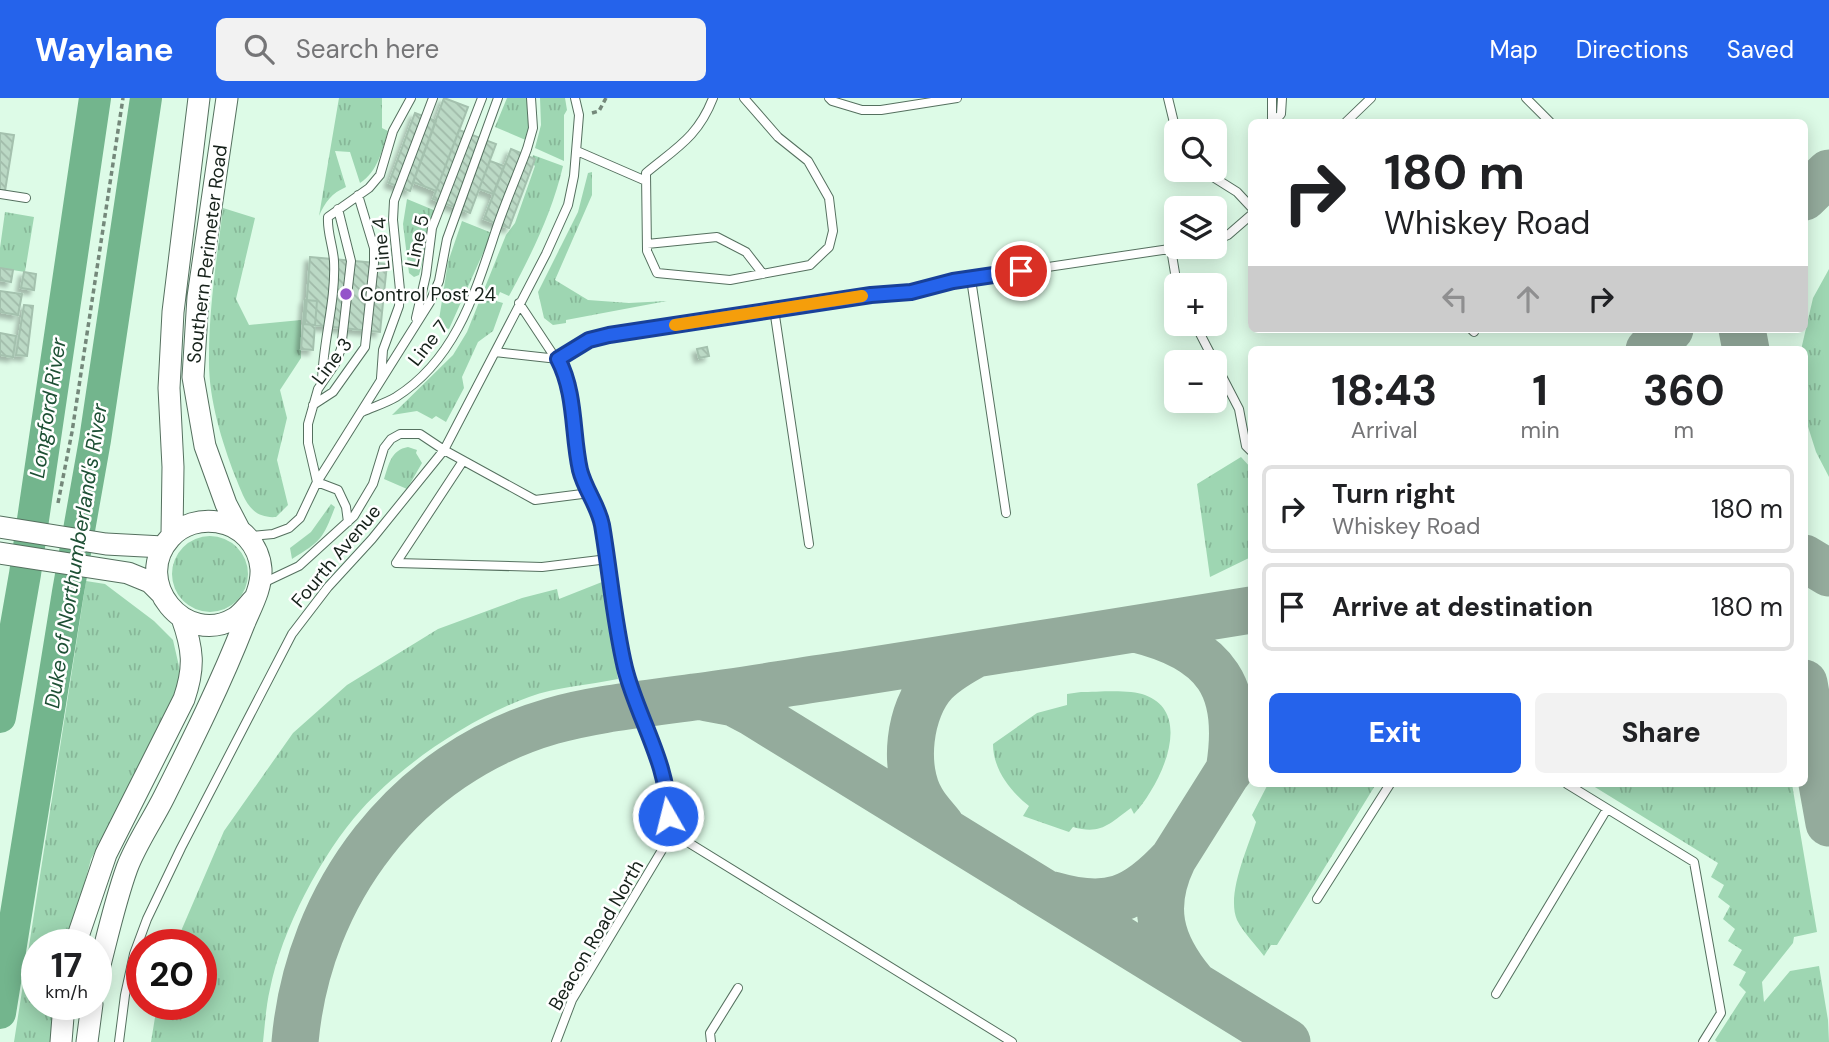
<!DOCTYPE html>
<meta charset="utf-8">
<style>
:root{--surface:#fff;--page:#f2f2f2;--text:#202124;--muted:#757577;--line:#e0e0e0;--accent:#2563eb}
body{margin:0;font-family:"DM Sans",sans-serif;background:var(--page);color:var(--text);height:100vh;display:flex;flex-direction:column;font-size:26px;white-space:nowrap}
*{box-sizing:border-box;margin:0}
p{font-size:23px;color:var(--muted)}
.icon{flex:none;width:38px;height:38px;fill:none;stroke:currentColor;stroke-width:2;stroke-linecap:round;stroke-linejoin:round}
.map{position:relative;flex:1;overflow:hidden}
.sheet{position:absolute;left:1248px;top:248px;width:560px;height:441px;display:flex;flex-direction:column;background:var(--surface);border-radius:10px;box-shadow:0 4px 18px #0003}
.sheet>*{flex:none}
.hud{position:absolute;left:1248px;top:21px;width:560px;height:214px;border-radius:10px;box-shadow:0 4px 18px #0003;background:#fff;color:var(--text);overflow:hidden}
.tools{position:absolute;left:1164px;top:21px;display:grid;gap:14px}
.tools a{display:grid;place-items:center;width:63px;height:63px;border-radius:10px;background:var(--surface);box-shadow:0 4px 18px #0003;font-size:35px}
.speed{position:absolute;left:21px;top:831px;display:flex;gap:14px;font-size:35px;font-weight:700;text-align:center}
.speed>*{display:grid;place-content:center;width:91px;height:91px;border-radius:50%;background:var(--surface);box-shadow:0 4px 18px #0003;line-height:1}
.speed small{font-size:18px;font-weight:400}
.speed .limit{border:10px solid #d22;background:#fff;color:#111}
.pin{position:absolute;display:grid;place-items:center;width:60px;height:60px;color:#fff;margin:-30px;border:4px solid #fff;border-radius:50%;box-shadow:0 2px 7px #0007}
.me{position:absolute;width:77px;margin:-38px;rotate:352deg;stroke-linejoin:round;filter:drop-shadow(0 0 5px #0008)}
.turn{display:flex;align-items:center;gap:24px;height:147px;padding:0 21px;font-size:32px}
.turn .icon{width:91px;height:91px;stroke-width:2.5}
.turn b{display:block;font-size:49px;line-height:60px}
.lanes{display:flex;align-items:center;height:66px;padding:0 21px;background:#0003;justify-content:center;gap:35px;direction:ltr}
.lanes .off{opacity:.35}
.eta{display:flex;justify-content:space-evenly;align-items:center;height:119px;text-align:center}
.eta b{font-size:42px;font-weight:800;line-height:49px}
.primary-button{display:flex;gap:14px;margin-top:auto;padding:14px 21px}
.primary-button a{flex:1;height:80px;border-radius:10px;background:var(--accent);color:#fff;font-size:28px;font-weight:800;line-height:80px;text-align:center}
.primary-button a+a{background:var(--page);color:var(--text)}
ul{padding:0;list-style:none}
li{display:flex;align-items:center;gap:21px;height:88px;margin:0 14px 10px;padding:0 7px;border:4px solid var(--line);border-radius:10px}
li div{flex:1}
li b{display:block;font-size:26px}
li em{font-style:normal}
header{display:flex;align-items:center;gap:42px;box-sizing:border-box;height:98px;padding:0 35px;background:var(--accent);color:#fff}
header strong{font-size:33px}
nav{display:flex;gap:38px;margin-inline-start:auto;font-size:24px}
.search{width:490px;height:63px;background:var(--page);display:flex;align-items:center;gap:18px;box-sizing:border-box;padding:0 24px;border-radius:10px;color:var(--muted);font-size:26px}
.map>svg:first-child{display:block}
.grass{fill:url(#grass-tufts)}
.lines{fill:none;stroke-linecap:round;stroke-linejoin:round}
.river{stroke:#73b58d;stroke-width:32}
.taxiway{stroke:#94ab9c;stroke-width:47}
.building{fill:url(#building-back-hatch);stroke:#a4c1ae;stroke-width:2;filter:url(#shadow)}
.service-casing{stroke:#55705f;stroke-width:10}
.tertiary-casing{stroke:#55705f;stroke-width:23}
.path{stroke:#74887a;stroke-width:3.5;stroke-dasharray:5 3.5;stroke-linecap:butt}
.service{stroke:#fff;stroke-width:8}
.tertiary{stroke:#fff;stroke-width:21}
.route-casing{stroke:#184099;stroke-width:18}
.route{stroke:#2563eb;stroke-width:12}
.slow{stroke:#f59e0b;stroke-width:12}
.poi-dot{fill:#9454ca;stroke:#fff;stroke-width:2.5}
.labels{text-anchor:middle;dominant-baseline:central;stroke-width:5;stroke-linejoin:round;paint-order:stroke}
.street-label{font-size:19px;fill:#152019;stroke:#fff}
.poi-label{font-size:19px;fill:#152019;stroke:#fff;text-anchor:start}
.water-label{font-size:21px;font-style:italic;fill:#1e5035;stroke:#fff}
</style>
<header>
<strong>Waylane</strong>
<div class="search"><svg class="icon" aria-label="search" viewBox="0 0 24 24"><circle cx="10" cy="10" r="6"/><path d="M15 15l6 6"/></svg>Search here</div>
<nav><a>Map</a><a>Directions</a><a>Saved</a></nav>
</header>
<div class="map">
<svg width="1829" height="944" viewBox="0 0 1829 944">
<defs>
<pattern id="grass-tufts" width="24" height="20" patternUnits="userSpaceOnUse" patternTransform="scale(1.75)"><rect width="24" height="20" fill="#9ed6b2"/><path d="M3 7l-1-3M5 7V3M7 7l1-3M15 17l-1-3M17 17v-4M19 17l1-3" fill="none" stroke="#87b798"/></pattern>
<pattern id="building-back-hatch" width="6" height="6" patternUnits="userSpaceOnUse" patternTransform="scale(1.75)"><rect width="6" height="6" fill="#bbd9c5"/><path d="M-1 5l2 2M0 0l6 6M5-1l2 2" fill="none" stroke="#a0baa9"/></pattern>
<filter id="shadow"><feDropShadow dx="-4.5" dy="4.5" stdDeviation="2" flood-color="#0004"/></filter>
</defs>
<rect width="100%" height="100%" fill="#ddfbe7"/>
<path class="grass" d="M339 0H382V30L388 33C382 53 378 73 360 85L350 54 335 53 346 89C332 95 325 104 319 118Z
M507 0H528L531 19 528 43 495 29Z
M540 0H565L567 12 564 17V63L535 50 541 27Z
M533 57 563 68C552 115 532 155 509 198L500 194 496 203 503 205 493 233 478 244 462 279 464 290 446 324 436 318 432 321 417 313 392 317 453 257 467 234 506 137 515 125 535 68 531 64Z
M592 74V97L555 182 588 202 629 205 667 203 566 222V225L553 227 544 220 538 194 578 114 588 75Z
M407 101 436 113 419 177 414 179 409 175 403 126Z
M223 110 255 120 236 201 249 227 301 222V260L280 292 287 320 277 362 288 407 276 419C249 421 244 399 235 378 221 341 208 299 209 259 209 209 217 159 223 110Z
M5 114 34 119 25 174 0 170V150Z
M462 123 492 135 449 231 438 228 448 164Z
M1829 171V379L1816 354 1804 316V252H1801L1813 200Z
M408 349 417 352 416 355 422 365 407 391 384 381C389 366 391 352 408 349Z
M1241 359 1251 370V459L1210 479 1197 386Z
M331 406 335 409C323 441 321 443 292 461L290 450 311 434Z
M172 476a38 38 0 1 1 76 0a38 38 0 1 1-76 0Z
M86 483 105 486 154 523 173 542 181 577 177 604 91 761 68 847H37V906L57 907 53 944H14Z
M602 484 618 581C589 587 556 589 529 599 471 620 402 666 361 712 322 755 281 833 270 891 266 908 265 926 263 944H151L157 907 201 906V847H175L224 733 293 635 347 587 438 531 522 500 557 491 559 501Z
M1081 594C1098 594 1130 591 1145 597 1196 616 1159 689 1134 716L1131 710C1109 726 1101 737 1073 729L1069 734 1023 718 1029 708C1010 693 993 671 993 646L1037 615 1067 607V596Z
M1268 686H1376L1277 847H1271L1264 858C1255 846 1243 834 1237 822 1226 796 1248 750 1256 724L1252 717Z
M1590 686H1792L1817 834 1794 839 1793 845 1762 884 1764 904 1790 873 1819 868 1828 922 1829 944H1717L1715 942 1746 894 1739 887 1746 874 1733 867 1742 852 1728 843 1735 831 1723 821 1730 808 1718 799 1724 787 1711 779 1718 765Z"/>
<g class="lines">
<path class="river" d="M0 619 25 476 95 0
M0 915 68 494 95 342 146 0"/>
<path class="taxiway" d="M1804 99 1829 75
M1742 231 1746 252
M1649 252 1670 231
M1804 460 1829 475
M1135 531C1217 551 1243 590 1229 673
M1804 585 1829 725
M707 600 734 605 753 615 1287 944
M942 729C936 721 927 712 922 703 902 671 909 611 935 584 947 572 961 564 976 556
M1173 761 1246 645
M1053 797C1108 813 1135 802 1173 761 1150 809 1160 845 1192 884
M295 944C308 795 406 665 552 623 598 610 646 606 694 599 743 593 792 584 842 577 978 556 1115 534 1251 512"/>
</g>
<path class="building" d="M444 0 468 9 436 93 413 84Z
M415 15 436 23 410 93 389 85Z
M459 32 496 46 470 115 433 101Z
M0 35 14 37 5 93 0 92Z
M511 51 535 61 509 130 484 121Z
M490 63 504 68 493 96 479 91Z
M310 159 387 166 380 234 305 226Z
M0 170 13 172 11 184 0 182Z
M24 174 36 176 34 192 21 190Z
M0 193 22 196 18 217 0 214Z
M305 202 317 203 313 252 301 251Z
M24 207 33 208 27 258 16 257Z
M0 235 16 238 13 259 0 257Z
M707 249 709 258 699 260 697 251Z"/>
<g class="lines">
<g class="service-casing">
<path id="service" d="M713 0C698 39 676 50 646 75L647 153 657 175 730 182 810 167 829 149 833 133 829 100 808 63 778 39 744 0
M829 0 832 3 862 12H881L957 0
M1168 0 1176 33
M1526 0 1550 24
M1272 24V0
M1274 24 1281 16 1282 0
M1346 24 1371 0
M577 53 646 83
M1202 72 1237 94 1251 109
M0 96 26 100
M1214 143 1228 137 1251 117
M647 146 717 139 746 154 763 176
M1171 151 1177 187
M971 181 1006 415
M519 205 564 273 580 372C587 391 598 407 602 427L625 570 662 674 669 704 668 732 662 752 572 902 556 944
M774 211 809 446
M416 220 426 177 432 130 482 0
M1195 226 1239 311 1246 348 1251 353
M1471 231 1474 234
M495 254 558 261
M558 261 589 242 609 237 871 197 911 193 953 183 1183 149
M381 280 383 252 399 208 400 192 393 122 394 103 433 0
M322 283C323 243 336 203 334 163 333 147 327 135 328 119L369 90 380 77 393 33 411 0
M313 307 333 294 365 249 374 165V150L358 97
M362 314C373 309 386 305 396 299 456 261 475 195 496 132 505 105 517 78 527 51L533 30 531 0
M463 363 396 465 542 469 608 461
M317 384 308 345V326L318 291 335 266 341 251 351 163 338 111
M317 384 338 392 346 409 348 424
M251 438 273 436 289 430 300 420 317 384 430 204 439 183 447 141 498 0
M263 485 299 468 354 418 373 386 384 350 391 341 400 336H420L444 352 535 402 590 395
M1567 686 1694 764 1721 915 1703 944
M668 732 1012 944
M1317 801 1390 686
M1496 896 1607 711
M119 944 125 897 134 856 147 821 181 750 292 536 328 489 372 441 444 352 546 156 568 107 574 78 579 17 575 0
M711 944 710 935 738 890"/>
</g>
<g class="tertiary-casing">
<path id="tertiary" d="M227 0 198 199 193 279 205 348 226 406 239 431
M0 429 106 446 163 449
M172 437 173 369 169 290 173 214 199 0
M0 455 128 475 150 484 160 494
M75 847 106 756 184 601C195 569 193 551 182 520
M96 882C106 845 114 806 127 770 136 746 152 723 164 699 192 643 221 585 244 526 251 509 262 490 261 471 259 447 241 427 218 424 201 421 182 426 170 440 131 483 185 550 235 520 242 516 248 507 254 501
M61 944 64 906
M87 944 92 906"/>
</g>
<path class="path" d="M592 15 599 13 606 0
M58 405 72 334 123 0"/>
<use href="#service" class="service"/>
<use href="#tertiary" class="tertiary"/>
</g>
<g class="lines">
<g class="route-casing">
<path id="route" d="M668 718C669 666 637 619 625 570 614 524 610 474 602 427 598 407 585 392 580 372 572 336 576 295 558 261L589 242 609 237 871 197 911 194 953 183 1021 173"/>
</g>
<use href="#route" class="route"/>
<path class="slow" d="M675 227 862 198"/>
</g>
<circle class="poi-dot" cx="346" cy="196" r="7"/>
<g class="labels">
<g class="street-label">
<text transform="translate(417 143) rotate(-78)">Line 5</text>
<text transform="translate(381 146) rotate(-95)">Line 4</text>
<text transform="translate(207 156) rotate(-83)">Southern Perimeter Road</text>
<text transform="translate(428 245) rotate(-52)">Line 7</text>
<text transform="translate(332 263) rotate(-53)">Line 3</text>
<text transform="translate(336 458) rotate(-50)">Fourth Avenue</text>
<text transform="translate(596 837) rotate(-60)">Beacon Road North</text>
</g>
<g class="poi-label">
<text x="360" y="196">Control Post 24</text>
</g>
<g class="water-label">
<text transform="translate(48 310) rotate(-81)">Longford River</text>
<text transform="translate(76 458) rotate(-81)">Duke of Northumberland's River</text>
</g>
</g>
</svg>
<div class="tools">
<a><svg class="icon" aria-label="search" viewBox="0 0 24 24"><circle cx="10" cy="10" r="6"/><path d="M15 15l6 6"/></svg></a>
<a><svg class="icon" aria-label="layers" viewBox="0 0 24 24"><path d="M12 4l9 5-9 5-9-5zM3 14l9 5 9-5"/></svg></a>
<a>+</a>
<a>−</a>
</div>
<div class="speed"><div>17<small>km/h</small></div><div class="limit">20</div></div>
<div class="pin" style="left:1021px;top:173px;background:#d93025"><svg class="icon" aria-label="arrive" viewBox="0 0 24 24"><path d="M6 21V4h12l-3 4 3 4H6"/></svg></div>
<svg class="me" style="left:668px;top:718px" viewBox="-20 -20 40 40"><circle r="17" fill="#2563eb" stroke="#fff" stroke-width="3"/><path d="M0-11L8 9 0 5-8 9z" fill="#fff"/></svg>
<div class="hud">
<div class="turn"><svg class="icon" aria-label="right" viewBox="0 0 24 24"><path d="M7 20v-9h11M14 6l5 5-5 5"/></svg><div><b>180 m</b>Whiskey Road</div></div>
<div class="lanes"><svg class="icon off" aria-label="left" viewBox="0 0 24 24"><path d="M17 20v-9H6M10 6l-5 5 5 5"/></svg><svg class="icon off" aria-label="ahead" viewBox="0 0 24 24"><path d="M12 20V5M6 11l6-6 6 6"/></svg><svg class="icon" aria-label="right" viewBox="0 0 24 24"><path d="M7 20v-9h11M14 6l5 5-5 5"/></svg></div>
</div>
<section class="sheet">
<div class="eta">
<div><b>18:43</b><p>Arrival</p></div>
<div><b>1</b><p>min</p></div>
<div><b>360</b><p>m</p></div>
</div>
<ul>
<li><svg class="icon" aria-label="right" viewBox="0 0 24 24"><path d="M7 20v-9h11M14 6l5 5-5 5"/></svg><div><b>Turn right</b><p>Whiskey Road</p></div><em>180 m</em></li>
<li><svg class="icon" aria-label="arrive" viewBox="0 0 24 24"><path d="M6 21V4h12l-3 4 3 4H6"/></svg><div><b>Arrive at destination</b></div><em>180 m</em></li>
</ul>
<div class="primary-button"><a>Exit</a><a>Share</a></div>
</section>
</div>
